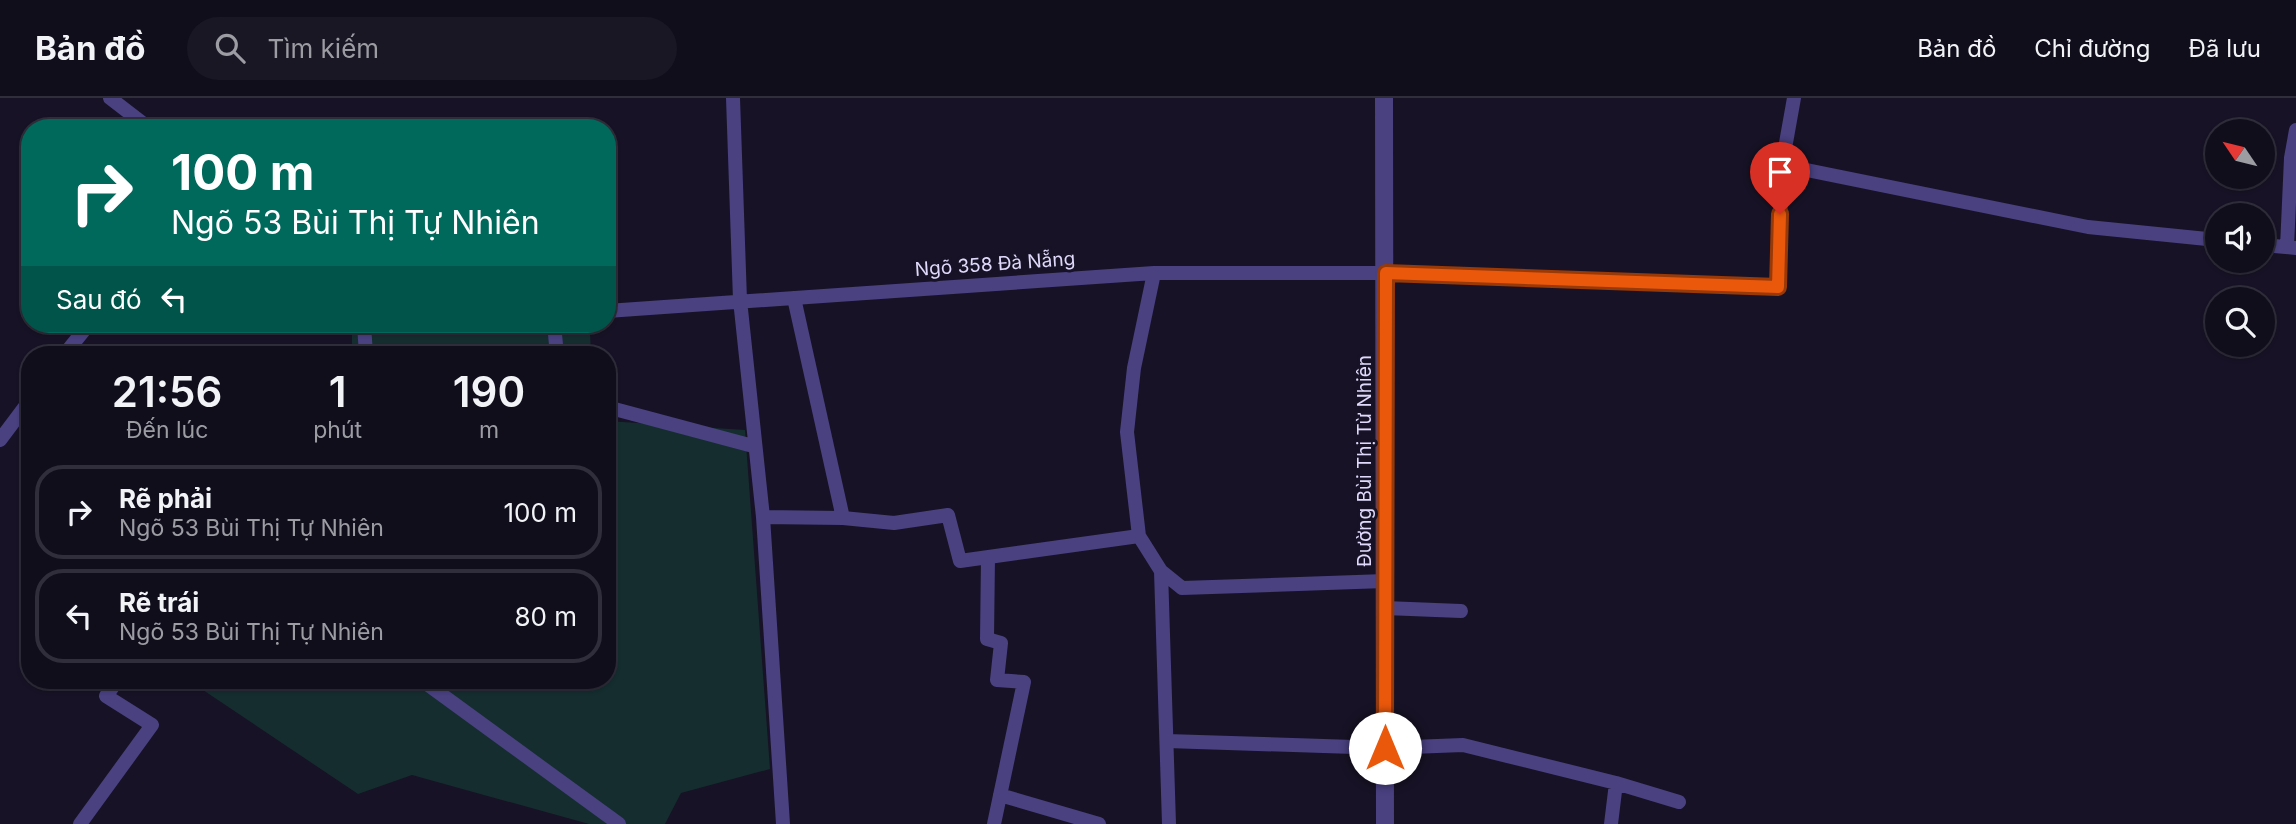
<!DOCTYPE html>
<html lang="vi">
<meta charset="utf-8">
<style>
:root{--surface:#110e1c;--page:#1a1725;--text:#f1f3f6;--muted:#9c9ca3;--line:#302e3b}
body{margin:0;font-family:Inter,sans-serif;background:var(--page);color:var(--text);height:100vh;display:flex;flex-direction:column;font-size:26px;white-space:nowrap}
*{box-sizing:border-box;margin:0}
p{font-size:23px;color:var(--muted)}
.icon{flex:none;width:38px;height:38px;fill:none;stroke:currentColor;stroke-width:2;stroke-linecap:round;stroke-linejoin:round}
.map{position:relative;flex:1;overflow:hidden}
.details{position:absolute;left:21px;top:248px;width:595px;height:343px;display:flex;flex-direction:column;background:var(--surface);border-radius:28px;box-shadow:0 2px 5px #0004,0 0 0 2px var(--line)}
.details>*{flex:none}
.banner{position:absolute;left:21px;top:21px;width:595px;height:214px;border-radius:28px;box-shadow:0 2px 5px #0004,0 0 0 2px var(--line);background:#00695c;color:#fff;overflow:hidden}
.needle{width:46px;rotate:305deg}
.controls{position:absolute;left:2205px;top:21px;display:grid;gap:14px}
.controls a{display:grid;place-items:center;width:70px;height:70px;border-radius:50%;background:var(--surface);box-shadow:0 2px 5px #0004,0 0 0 2px var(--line);font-size:35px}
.pin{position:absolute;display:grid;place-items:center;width:60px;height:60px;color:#fff;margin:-72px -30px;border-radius:50% 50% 50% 0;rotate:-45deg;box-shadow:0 0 7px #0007}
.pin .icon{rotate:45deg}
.me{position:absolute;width:77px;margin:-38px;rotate:0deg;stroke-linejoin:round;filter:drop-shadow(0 0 5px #0008)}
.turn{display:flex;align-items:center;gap:24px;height:147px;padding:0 35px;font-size:32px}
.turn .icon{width:91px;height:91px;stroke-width:2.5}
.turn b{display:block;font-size:49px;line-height:60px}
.then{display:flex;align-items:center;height:66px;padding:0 35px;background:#0003;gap:14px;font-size:26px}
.eta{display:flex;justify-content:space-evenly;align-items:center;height:119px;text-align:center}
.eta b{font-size:42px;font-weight:600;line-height:49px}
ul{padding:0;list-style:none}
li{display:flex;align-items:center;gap:21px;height:94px;margin:0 14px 10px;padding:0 21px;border:4px solid var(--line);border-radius:28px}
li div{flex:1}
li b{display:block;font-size:26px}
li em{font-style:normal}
header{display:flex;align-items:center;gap:42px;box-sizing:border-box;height:98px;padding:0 35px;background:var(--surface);border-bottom:2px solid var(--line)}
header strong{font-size:33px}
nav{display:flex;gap:38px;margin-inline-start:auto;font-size:24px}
.search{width:490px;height:63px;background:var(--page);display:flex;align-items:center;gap:18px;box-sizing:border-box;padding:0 24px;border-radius:38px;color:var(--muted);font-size:26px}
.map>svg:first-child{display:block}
.green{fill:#152d2f}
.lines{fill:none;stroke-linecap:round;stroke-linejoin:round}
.service{stroke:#494180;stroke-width:14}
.tertiary{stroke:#494180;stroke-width:18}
.route-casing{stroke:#983908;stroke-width:18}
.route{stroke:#ea580c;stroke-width:12}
.labels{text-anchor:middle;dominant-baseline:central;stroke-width:6;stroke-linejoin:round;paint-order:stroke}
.street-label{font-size:19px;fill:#e0d9fb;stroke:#171225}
</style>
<header>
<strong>Bản đồ</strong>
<div class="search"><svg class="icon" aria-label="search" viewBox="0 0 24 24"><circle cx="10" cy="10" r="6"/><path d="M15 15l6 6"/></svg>Tìm kiếm</div>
<nav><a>Bản đồ</a><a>Chỉ đường</a><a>Đã lưu</a></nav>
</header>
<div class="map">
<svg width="2296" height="726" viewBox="0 0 2296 726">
<rect width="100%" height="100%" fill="#171225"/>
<path class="green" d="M352 230 590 233 591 257H352Z
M607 323 745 332 770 671 681 695 665 726H589L412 677 358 696 203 592 212 583H607Z"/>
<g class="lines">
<path class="service" d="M110 0 149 30
M733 0 740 202 763 419
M1782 67 2088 129 2217 142
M2263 147 2296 150
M2287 149 2291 60 2296 32
M1154 175 1134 270 1127 334 1139 438 1161 473 1169 726
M607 213 1154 175H1386L1778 189 1782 67 1794 0
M364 226 366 257
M554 226 557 257
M64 257 89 226
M607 309 753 348
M0 342 30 302
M843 420 894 425 948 417 960 463 1139 438
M988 459 987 541 1001 545 997 582 1024 584 994 726
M1161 473 1182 490 1385 483
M1385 510 1461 513
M423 583 619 726
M1167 643 1385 650 1463 647 1616 685 1679 704
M1000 697 1099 726
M80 726 152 627 106 598 117 583
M783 726 763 419 843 420 794 200
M1611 726 1616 685"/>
<path class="tertiary" d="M1384 0 1385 726"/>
</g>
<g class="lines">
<g class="route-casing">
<path id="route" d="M1385 650 1386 175 1778 189 1780 116"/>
</g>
<use href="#route" class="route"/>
</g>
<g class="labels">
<g class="street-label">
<text transform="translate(995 166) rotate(-4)">Ngõ 358 Đà Nẵng</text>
<text transform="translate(1364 363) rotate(-90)">Đường Bùi Thị Từ Nhiên</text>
</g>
</g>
</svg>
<div class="controls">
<a><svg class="needle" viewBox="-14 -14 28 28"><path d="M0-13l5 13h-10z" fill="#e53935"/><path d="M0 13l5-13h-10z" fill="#9c9ca3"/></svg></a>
<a><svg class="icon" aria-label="sound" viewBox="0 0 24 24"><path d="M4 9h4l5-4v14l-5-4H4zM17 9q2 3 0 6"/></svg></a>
<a><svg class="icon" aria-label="search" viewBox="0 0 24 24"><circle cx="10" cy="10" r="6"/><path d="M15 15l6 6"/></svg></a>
</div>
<div class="pin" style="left:1780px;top:116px;background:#d93025"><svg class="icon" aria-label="arrive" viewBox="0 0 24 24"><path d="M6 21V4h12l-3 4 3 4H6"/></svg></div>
<svg class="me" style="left:1385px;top:650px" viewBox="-20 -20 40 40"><circle r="19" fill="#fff"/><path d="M0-13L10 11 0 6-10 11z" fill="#ea580c"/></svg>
<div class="banner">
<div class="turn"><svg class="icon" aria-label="right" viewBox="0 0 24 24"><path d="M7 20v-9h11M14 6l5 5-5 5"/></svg><div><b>100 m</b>Ngõ 53 Bùi Thị Tự Nhiên</div></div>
<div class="then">Sau đó<svg class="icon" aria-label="left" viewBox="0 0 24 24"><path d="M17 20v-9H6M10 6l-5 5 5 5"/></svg></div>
</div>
<section class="details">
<div class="eta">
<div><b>21:56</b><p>Đến lúc</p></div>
<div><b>1</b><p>phút</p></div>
<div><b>190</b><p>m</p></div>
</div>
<ul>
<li><svg class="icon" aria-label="right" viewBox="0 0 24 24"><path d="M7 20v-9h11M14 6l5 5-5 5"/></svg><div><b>Rẽ phải</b><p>Ngõ 53 Bùi Thị Tự Nhiên</p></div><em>100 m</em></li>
<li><svg class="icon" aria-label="left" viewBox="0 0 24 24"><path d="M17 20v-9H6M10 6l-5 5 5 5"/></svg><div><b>Rẽ trái</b><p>Ngõ 53 Bùi Thị Tự Nhiên</p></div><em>80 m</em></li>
</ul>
</section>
</div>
